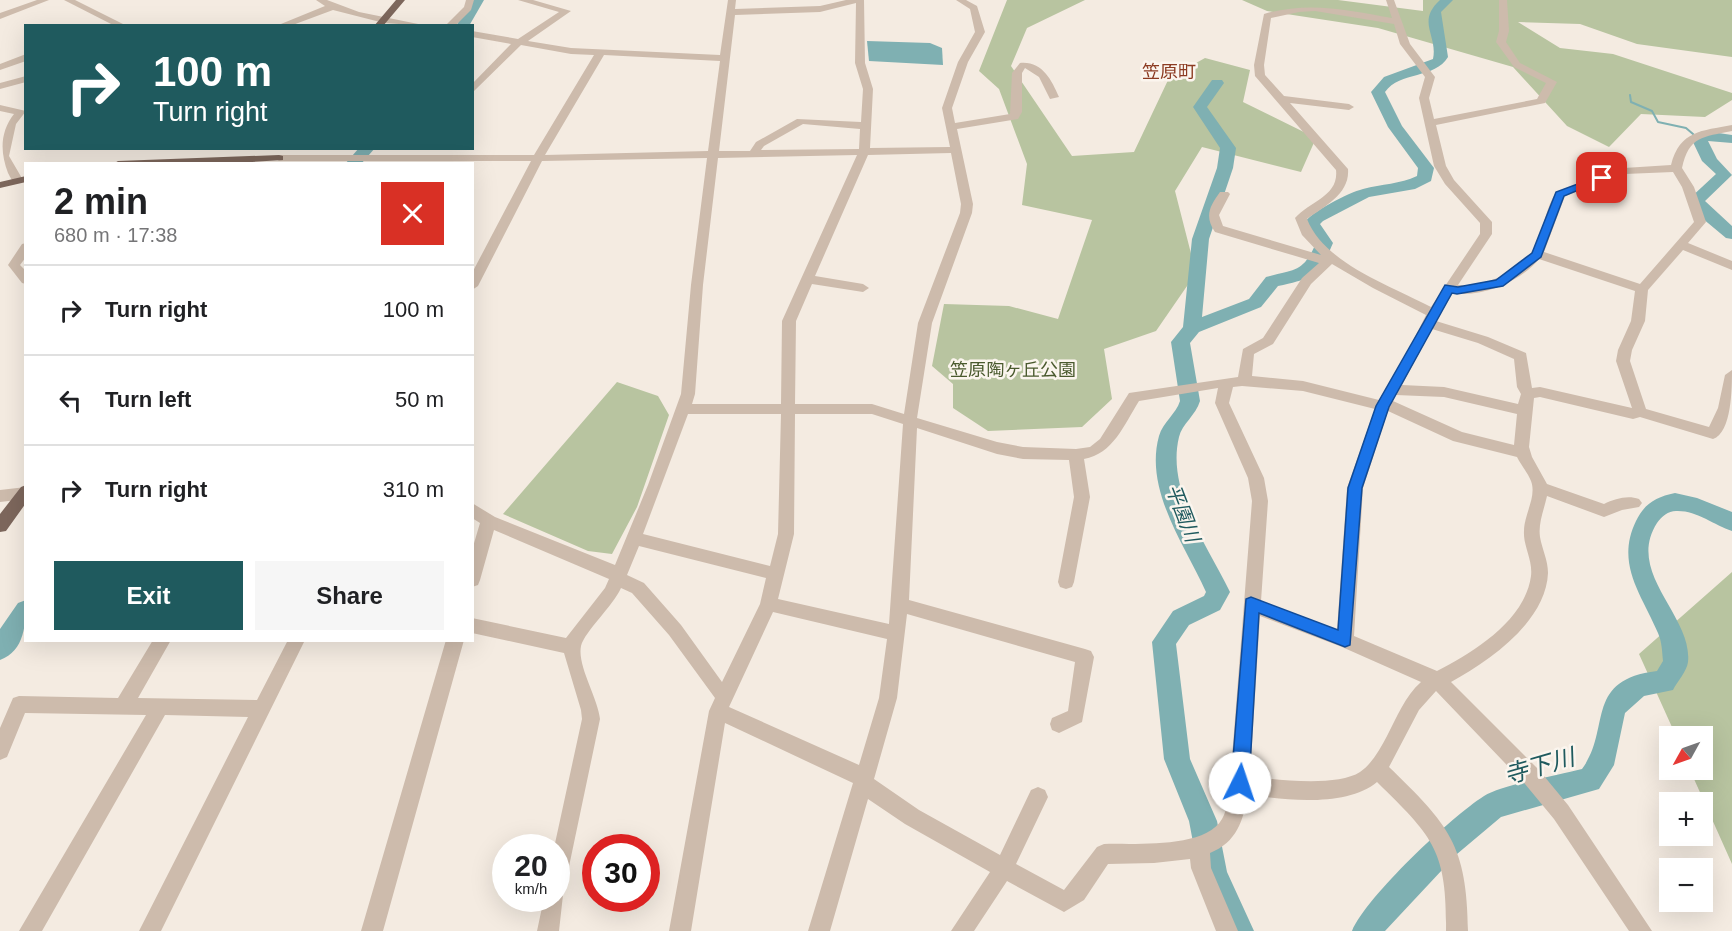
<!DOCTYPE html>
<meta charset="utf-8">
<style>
:root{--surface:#fff;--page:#f6f6f6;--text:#202124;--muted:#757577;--line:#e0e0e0;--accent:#1f5a5e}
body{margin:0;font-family:Helvetica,"Noto Sans JP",sans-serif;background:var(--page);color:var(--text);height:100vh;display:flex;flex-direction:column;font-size:22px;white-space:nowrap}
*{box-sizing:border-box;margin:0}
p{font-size:20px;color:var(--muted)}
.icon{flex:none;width:33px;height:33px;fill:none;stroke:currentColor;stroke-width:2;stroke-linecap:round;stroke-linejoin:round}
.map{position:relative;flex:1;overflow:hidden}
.side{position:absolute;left:24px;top:162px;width:450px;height:480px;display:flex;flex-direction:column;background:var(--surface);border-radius:0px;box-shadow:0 6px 24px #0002}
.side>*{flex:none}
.top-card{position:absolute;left:24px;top:24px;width:450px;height:126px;border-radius:0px;box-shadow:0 6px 24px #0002;background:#1f5a5e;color:#fff;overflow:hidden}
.needle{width:39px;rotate:230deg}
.buttons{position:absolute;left:1659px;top:726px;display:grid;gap:12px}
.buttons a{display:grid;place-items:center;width:54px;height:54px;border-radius:0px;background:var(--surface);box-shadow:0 6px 24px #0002;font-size:30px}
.speed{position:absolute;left:492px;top:834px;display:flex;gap:12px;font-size:30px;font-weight:700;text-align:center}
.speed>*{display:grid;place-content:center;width:78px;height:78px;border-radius:50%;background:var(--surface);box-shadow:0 6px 24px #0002;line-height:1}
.speed small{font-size:15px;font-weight:400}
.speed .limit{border:9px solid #d22;background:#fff;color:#111}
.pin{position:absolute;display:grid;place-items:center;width:51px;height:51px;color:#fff;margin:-26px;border-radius:12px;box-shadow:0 3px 9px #0006}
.me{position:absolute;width:66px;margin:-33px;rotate:4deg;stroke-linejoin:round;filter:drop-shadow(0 0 4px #0008)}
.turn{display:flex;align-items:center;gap:21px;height:126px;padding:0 30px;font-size:27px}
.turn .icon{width:78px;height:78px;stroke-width:2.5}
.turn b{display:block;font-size:42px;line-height:51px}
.round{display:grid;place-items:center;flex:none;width:63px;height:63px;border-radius:0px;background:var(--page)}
.head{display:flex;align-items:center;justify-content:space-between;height:102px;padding:0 30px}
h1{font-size:36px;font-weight:800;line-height:45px}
.action{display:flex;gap:12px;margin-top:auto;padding:12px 30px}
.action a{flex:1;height:69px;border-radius:0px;background:var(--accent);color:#fff;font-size:24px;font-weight:800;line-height:69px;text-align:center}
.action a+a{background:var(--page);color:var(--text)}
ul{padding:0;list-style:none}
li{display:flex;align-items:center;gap:18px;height:90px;padding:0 30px;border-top:2px solid var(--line)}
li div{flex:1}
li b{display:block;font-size:22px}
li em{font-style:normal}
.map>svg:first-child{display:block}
.green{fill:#b8c4a0}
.water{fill:#7fb0b2}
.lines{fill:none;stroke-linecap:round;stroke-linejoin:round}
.stream{stroke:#7fb0b2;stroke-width:2}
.river{fill:#7fb0b2;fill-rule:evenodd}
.minor{fill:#cdbbac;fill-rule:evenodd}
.major{fill:#7d675c;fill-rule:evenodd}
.route{fill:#1a73e8;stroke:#114b97;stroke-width:1.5}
.labels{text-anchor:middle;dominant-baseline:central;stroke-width:5;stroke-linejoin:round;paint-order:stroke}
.far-quarter-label{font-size:18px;fill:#8c3b22;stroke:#fbf5ee}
.park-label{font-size:18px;fill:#4a5a2e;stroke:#fbf5ee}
.water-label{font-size:20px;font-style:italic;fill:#1f5a5e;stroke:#fbf5ee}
.near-water-label{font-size:24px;font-style:italic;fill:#1f5a5e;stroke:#fbf5ee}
</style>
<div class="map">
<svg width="1732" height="931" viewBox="0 0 1732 931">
<rect width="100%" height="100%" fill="#f4ebe1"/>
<path class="green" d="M1007 0H1085L1027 28 1011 66 1072 156 1134 152 1169 78 1205 58 1250 70 1243 102 1316 138 1301 172 1202 147 1175 191 1196 273 1156 331 1104 349 1112 399 1082 427 988 431 953 408V384L932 366 944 304 1009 306 1058 319 1092 220 1022 205 1027 164 999 89 979 71Z
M1242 0H1338L1423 11V0H1732V57L1637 44 1580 24 1518 22 1560 48 1613 54 1732 93V100L1705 117 1641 114 1609 147 1567 126 1513 67 1378 28 1267 11Z
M617 382 658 396 669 415 637 507 612 554 588 551 503 514Z
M1732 572V864L1690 770H1702V736H1676L1639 654Z"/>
<path class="water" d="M867 41 930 43 942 48 943 65 869 61Z"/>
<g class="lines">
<path class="stream" d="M1630 95 1631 102 1652 111 1658 122 1686 128 1700 140"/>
<path class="river" d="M472 0H484L469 26H456Z
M1440 0H1453L1441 12 1448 57C1435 79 1400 71 1385 92L1402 126 1434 168 1431 181 1415 189 1369 197 1323 221 1320 224 1333 243C1319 276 1312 279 1278 286L1261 307 1199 332 1190 343 1200 401C1196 415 1182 424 1179 437 1166 491 1208 546 1230 592L1220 610 1189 625 1176 644 1190 759 1217 821 1227 872 1254 931H1224L1199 874 1189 821 1164 759 1152 642 1173 611 1204 596 1206 592C1185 545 1144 490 1159 436 1163 422 1176 414 1180 401L1171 342 1183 327 1192 239 1217 168 1220 148 1193 107 1212 80H1222L1224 83 1207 107 1236 148 1233 168 1209 239 1202 317 1249 299 1266 277C1295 269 1303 273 1316 243L1303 224C1312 211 1348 193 1363 189 1382 184 1400 184 1417 176L1418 168 1388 127 1371 92 1384 77 1433 59C1438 35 1416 22 1440 0Z
M1705 131 1732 135V143L1708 141 1717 159 1732 175 1705 201 1732 226V239L1726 238 1696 213 1688 200 1716 174 1702 161 1692 140 1700 132Z
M359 148H375L361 164H345Z
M1675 493 1697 498 1732 512V531C1714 525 1696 510 1676 511 1668 511 1662 516 1657 523 1625 573 1693 616 1688 662 1687 671 1677 682 1673 690L1644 696 1625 713 1614 765 1599 789 1501 817 1457 854 1385 931H1352C1367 896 1451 817 1484 796 1502 785 1559 775 1582 769 1612 729 1583 680 1657 671L1663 661C1662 651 1662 642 1658 633 1642 595 1615 564 1636 521 1645 503 1656 497 1675 493Z
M26 600C26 623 25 651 0 660V629L18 603Z"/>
<path class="minor" d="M37 0H49L0 19V13Z
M64 0H75L127 26H115Z
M316 0H327L359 12 428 26 384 23 333 10 290 26H276L325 6Z
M466 0H474L471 10 455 26H445L464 7Z
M518 0H533L571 11 528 41 571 48 720 55 728 0H736L735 9 820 6 846 0H864L865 63 873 89 870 148 950 147 942 108 958 62 975 32 970 9 956 0H966L977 6 985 32 968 62 952 108 955 123 1010 114 1012 73 1020 63C1042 61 1051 79 1059 97L1050 99 1039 77 1025 68 1022 73V112L1018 119 957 129 973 204 972 213 932 323 917 418 997 442 1023 447 1076 449 1090 447 1100 439 1129 393 1238 377 1243 349 1263 338 1302 278 1319 263 1215 232C1204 216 1210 206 1220 192H1228L1230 194 1219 215 1223 226 1321 255 1302 235 1295 218C1310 201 1339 196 1336 170L1255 76 1254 65 1264 14C1308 1 1348 10 1392 18L1386 0H1394L1410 44 1435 77 1429 98 1434 119 1537 99 1546 83 1514 67 1496 42 1499 31V0H1507L1509 31 1506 42 1520 63 1557 82 1545 103 1436 125 1446 166 1454 180 1492 222V234L1458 285C1486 287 1524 271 1536 244 1544 227 1546 208 1556 192L1624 168 1671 165C1680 130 1702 131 1732 125V131C1703 137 1689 136 1682 168L1694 187 1706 222 1688 243 1732 261V270L1683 250 1648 290 1645 321 1632 350 1630 361 1646 409 1709 427 1718 408 1725 375 1732 370C1732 387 1732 433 1713 439L1640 417 1633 419 1540 397 1534 398 1529 447 1532 457 1547 484 1604 504C1615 499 1627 495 1639 499L1642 503 1639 507 1622 510 1604 517 1547 496C1544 510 1538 523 1540 537 1542 549 1548 560 1548 573 1546 622 1489 661 1451 682L1539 770 1568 805 1652 931H1629L1554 819 1525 784 1436 691 1419 710 1389 767C1449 825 1467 845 1468 931H1446C1447 850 1433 837 1377 782 1348 807 1283 801 1248 794 1243 821 1237 842 1210 853L1211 868 1238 931H1216L1191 868 1190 859 1154 863 1108 864 1084 900 1064 912 1007 881 974 931H951L990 872 905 824 868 799 830 931H808L853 783 725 723 691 931H669L709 711 715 698 669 635 632 593 621 588C613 606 585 631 581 646 577 666 598 698 600 719L563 895 559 931H537L544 898H556V848H554L582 719 581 710 564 653 472 633V618L566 638 605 588 609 579 494 530 480 580 478 585 472 587V550L480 523 472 518V503L495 517 615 565 648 485 681 394 691 285 707 158 542 161 478 286 472 290V273L531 161H279L274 158 279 155H534L594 55 571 54 521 45 472 93V84L511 44 472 37V31L518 39 559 12ZM856 3 855 63 863 89 861 122 797 119 756 142 750 151H719L735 15 820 12ZM1315 11 1394 24 1400 44 1425 77 1419 98 1434 166 1445 184 1480 223V234L1431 307C1391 286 1324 263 1307 219 1325 206 1350 194 1348 169L1290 103 1349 110 1354 107 1349 104 1284 96 1265 75 1264 65 1271 18 1299 12ZM604 55 720 61 708 151 545 155ZM803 124 860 129 859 149 761 150 764 146ZM951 153 961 204 960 213 918 323 904 414 872 404H795L796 321 812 284 863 292 869 288 863 284 815 276 868 155ZM857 155 782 321 781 404H692L695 394 703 285 718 158ZM1673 172 1682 187 1694 222 1640 284 1544 252 1565 196 1625 174ZM1539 259 1635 291 1631 321 1618 350 1616 361 1632 408 1540 387 1532 388 1526 353 1488 337 1436 321 1453 293C1482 298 1521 281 1539 259ZM1332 264 1373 288 1426 315 1406 355 1379 400 1303 381 1252 376 1254 354 1273 344 1311 284ZM1432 329 1478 343 1514 359 1517 387 1521 394 1518 404 1444 387 1402 385ZM1242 386 1303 391 1375 409 1347 488 1337 630 1261 601 1268 501 1264 478 1229 403 1233 387ZM1218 388 1215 403 1248 478 1252 501 1230 783C1228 794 1228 809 1222 819 1205 849 1135 843 1104 844L1097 847 1064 890 1016 864 1048 797 1045 790 1038 787 1031 790 1000 855 919 810 874 779 897 698 907 614 1075 662 1068 711 1052 718 1050 724 1052 730 1059 733 1082 722 1094 657 1091 651 1085 649 909 600 917 428 997 454 1023 459 1069 460 1074 497 1058 582 1060 587 1066 589 1072 587 1074 582 1090 497 1084 459C1113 454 1124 425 1139 401ZM1396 395 1444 397 1517 414 1514 445 1462 432 1393 401ZM1388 411 1453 441 1517 457C1521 465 1528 473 1531 481 1537 497 1524 514 1524 531 1523 546 1533 560 1531 576 1525 621 1472 653 1437 671L1354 636 1363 488ZM688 414H781L778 534 770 566 643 534ZM795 414H872L903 424 889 624 778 599 794 534ZM639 546 766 578 760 604 722 682 681 625 644 583 627 575ZM773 612 887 639 879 698 859 765 729 707ZM1260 616 1342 647 1421 682C1405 696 1397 717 1387 736 1380 749 1372 764 1360 772 1337 787 1276 780 1250 776Z
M26 54V61L0 70V64Z
M26 76V82L0 89V83Z
M0 105 26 111 16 124 9 156 23 180 17 183C11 181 11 178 8 173 0 152 0 132 14 114L0 111Z
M26 243V257L20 265 26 271V284L22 283 8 265 22 244Z
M26 487V499L0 502V490Z
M153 640H171L138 698 257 700 288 640H305L161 931H139L248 717 165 715 42 931H19L146 715 25 713 7 757 0 760V728L13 698 19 696 118 698Z
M446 640H464L383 931H361Z"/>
<path class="major" d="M396 0H405L383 26H374Z
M279 155 283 156V160L220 164H113L118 161Z
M26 176V182L0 188V182Z
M26 485V503L6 531 0 532V514L21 487Z"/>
</g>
<path class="route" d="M1599 176 1607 178 1564 196 1541 257 1503 286 1457 294 1452 293 1389 407 1362 488 1350 645 1345 647 1259 613 1249 783 1246 789 1240 792 1234 789 1231 783 1246 599 1251 597 1338 630 1348 488 1376 406 1445 285 1458 287 1496 280 1532 253 1556 192Z"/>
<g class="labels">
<g class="far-quarter-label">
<text x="1169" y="72">笠原町</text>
</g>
<g class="park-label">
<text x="1013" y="370">笠原陶ヶ丘公園</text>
</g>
<g class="water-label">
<text transform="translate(1183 513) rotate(69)">平園川</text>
</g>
<g class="near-water-label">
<text transform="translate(1539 766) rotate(-16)">寺下川</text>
</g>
</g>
</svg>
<div class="buttons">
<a><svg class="needle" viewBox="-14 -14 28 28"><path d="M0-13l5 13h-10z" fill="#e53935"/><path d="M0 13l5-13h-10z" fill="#757577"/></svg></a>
<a>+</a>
<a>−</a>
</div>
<div class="speed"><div>20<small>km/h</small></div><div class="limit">30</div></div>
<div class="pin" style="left:1602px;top:178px;background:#d93025"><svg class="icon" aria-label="arrive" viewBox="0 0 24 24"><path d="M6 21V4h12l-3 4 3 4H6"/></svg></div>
<svg class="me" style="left:1240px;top:783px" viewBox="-20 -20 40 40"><circle r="19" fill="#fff"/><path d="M0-13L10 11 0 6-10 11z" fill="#1a73e8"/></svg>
<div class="top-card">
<div class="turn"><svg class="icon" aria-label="right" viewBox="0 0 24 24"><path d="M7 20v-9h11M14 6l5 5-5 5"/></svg><div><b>100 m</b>Turn right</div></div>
</div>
<section class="side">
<div class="head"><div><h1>2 min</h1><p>680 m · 17:38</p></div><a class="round" style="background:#d93025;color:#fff"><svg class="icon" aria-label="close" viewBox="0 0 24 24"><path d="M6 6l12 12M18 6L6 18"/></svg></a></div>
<ul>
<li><svg class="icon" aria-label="right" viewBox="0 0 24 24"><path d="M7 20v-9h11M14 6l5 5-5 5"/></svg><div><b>Turn right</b></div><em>100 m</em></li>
<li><svg class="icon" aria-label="left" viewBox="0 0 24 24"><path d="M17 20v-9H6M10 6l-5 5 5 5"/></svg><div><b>Turn left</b></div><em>50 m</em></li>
<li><svg class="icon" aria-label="right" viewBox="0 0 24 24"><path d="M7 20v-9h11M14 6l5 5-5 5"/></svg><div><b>Turn right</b></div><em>310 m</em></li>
</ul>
<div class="action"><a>Exit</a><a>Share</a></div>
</section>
</div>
